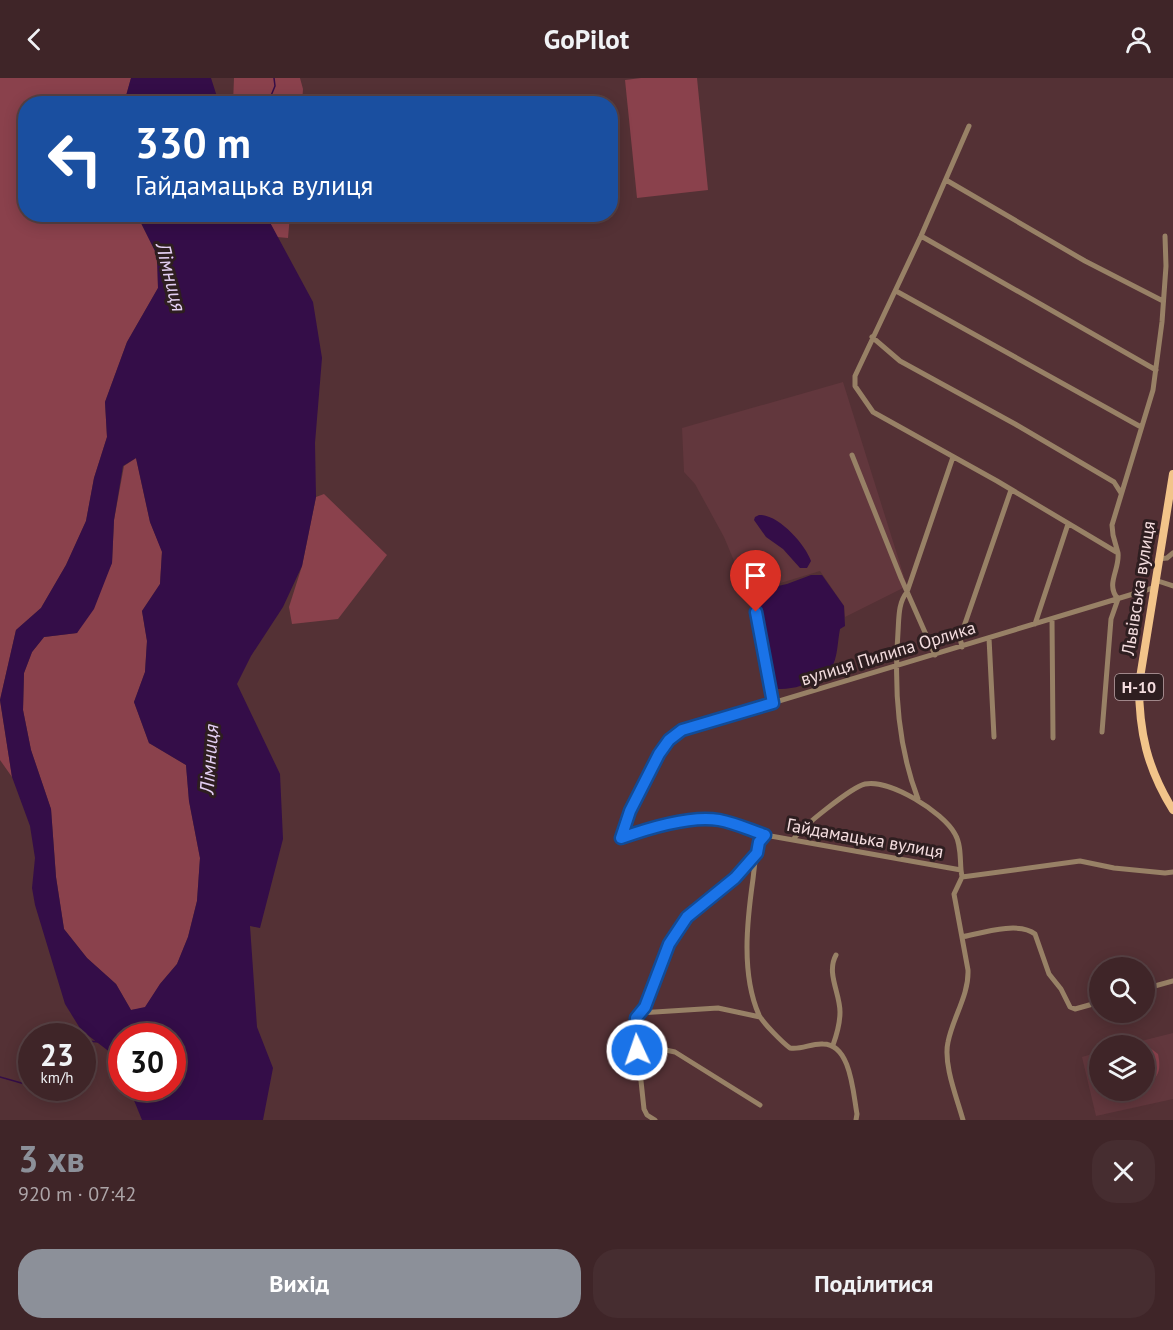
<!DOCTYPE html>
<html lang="uk">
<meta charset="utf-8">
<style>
:root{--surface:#3f2528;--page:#462d30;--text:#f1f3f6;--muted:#ada5a8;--line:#584245;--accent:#8c9099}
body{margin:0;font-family:"PT Sans",sans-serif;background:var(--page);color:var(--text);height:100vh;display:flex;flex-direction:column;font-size:22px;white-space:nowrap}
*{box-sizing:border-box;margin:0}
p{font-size:20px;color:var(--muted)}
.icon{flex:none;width:33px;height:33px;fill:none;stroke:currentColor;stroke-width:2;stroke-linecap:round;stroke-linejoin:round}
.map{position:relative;height:1042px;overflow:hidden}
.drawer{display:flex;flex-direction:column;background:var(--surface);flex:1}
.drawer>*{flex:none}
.top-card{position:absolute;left:18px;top:18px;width:600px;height:126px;border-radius:24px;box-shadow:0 3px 15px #0003,0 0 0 2px var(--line);background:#1a4fa0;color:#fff;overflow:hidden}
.fabs{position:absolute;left:1089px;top:879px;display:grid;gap:12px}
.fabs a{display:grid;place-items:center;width:66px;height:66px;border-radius:50%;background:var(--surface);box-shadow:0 3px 15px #0003,0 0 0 2px var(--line);font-size:30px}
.speed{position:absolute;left:18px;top:945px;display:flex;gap:12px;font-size:30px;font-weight:700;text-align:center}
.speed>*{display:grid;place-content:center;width:78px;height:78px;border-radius:50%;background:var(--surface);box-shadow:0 3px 15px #0003,0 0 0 2px var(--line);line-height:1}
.speed small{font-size:15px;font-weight:400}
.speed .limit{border:9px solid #d22;background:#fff;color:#111}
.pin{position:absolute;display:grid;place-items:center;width:51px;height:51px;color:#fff;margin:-62px -26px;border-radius:50% 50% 50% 0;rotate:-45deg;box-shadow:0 0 6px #0007}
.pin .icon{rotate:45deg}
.me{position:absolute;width:66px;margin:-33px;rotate:357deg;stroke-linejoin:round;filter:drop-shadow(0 0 4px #0008)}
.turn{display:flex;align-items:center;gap:21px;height:126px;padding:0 18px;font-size:27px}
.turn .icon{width:78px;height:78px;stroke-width:2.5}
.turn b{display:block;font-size:42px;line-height:51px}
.round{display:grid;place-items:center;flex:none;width:63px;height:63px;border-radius:24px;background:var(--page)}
.overview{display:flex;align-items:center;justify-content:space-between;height:102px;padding:0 18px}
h1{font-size:36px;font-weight:700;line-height:45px;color:var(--accent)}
.action{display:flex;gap:12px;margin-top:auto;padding:12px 18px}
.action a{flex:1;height:69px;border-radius:24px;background:var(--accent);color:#fff;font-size:24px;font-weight:700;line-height:69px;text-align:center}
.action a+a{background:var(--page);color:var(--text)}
header{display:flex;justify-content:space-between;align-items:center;height:78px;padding:0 18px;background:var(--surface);font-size:27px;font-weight:700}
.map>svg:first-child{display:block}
.built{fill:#62373d}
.green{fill:#8a414c}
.water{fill:#340d48;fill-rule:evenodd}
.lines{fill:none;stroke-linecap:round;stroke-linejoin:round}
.stream{stroke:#340d48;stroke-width:1.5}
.minor{stroke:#988166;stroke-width:5}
.primary{stroke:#f2c48a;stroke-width:8}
.route-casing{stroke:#114b97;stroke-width:15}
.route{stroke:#1a73e8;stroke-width:10}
.labels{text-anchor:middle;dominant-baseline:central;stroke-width:6;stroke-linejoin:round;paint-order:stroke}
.shield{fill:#2e1e20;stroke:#b9a4a6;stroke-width:1.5}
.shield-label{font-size:16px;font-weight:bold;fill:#f4dddf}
.street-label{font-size:18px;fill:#f4dddf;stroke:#2e1e20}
.water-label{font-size:20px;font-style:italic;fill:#e4cff3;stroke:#2e1e20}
</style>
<header><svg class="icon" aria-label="back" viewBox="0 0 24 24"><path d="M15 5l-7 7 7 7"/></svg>GoPilot<svg class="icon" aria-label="person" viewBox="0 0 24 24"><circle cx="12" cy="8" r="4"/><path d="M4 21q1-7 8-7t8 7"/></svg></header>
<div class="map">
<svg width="1173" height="1042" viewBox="0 0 1173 1042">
<rect width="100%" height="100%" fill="#543135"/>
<path class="built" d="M843 304 907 508 845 539 844 528 820 493 774 507 745 509 724 459 695 406 684 394 682 350Z
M1173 955V1021L1096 1038 1082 979 1099 974 1100 1012H1144V968L1125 967Z"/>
<path class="green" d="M0 0H131L124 25 26 26V136L137 137 157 177 158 210 127 264 105 324 107 359 94 400 86 443 66 487 41 530 16 552 0 622 12 699 0 682Z
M234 0H300L303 11 302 25H233Z
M641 0H697L708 112 637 120 625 2Z
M266 137H290L288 160 277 159Z
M136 380 150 444 162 473 160 506 142 533 147 563 145 594 134 624 149 665 186 687 189 723 200 780 197 823 188 859 177 886 160 906 145 930 131 932 116 906 87 880 64 851 56 799 51 731 31 672 23 632 24 595 32 574 44 559 77 555 112 485 114 442 124 388Z
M324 416 387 477 338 541 292 546 289 529 302 488 316 419Z
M1145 969H1149L1158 976C1161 990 1160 1001 1145 1005Z
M1099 980 1100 1012 1116 1013C1107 1015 1102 1016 1094 1009 1091 998 1087 987 1099 980Z"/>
<path class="water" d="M131 0H211L219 25H124Z
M137 137H266L313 224 322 280 315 365 316 419 302 488 283 529 251 578 237 606 280 696 283 761 260 850 250 848 257 949 273 990 263 1042H142L129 1010H172V958H122L121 992 115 978 81 952 65 926 35 827 32 810 35 780 30 748 12 699 0 622 16 552 41 530 66 487 86 443 94 400 107 359 105 324 127 264 158 210 157 177ZM136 380 150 444 162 474 160 506 142 533 147 563 145 594 134 624 149 665 186 687 189 723 200 780 197 823 188 859 177 886 160 906 145 929 131 932 116 906 87 880 64 851 56 799 51 731 31 672 23 632 24 595 32 574 44 559 77 555 94 531 112 485 114 442 123 388Z
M759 437C778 436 805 466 811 483L807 490H800L783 471 766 459 754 442 755 439Z
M811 497H822L844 528 845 548 840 551C836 572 839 597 814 599 803 610 790 611 775 611L756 515 760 512 787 506Z"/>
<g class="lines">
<path class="stream" d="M266 26 268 25 275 8 274 0
M82 965 87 963 99 964
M0 999 32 1008"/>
<path class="minor" d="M969 48 921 158 855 298V308L873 334 997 403 1118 475C1120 492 1105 506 1118 521L1111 541 1102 654
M946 102 1085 183 1163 223
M921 158 1156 292
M896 213 1141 349
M872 259 900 283 1015 346 1114 404 1121 415
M852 377 901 500 935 577
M1118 475 1113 457 1112 447 1153 312 1162 244 1166 188 1165 158
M1158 481 1167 480 1173 475
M1155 502 1173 508
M751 516 773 625
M1052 541 1053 660
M1035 546 1068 446
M989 560 994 659
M962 569 960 560 1011 412
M918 721C898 669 894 609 898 554 899 540 898 525 907 514L953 379
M765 757C755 769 755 785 753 801 747 843 741 896 759 937 763 945 783 965 790 970 801 972 812 965 823 966 851 966 853 1015 857 1036L856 1042
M621 760C634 722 650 677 683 652L1153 510
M621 760 687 742H720L765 757 961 792 962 799
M793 762C800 750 852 709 865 706 890 701 943 734 955 756 961 766 960 780 961 792
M962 799 954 816 968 892C969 917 953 939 948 964 943 986 957 1020 963 1042
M962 799 1080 783 1114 790 1165 795 1173 794
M962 859C981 855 1019 843 1035 856L1049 896 1061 911 1070 929 1075 931 1100 924
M1144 911 1173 903
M639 935 718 930 760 939
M833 967C837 956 840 945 840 934 840 915 826 895 836 877
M637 972 656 970 675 974 760 1027
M655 1042 647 1037 644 1031 635 947 636 940 645 929 656 895 669 866 687 839 735 799 756 776"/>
<path class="primary" d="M1173 396 1139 606C1139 654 1147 690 1173 732"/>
</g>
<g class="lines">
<g class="route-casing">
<path id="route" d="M637 972 636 940 645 929 669 866 687 839 735 800 757 775 759 764 765 757C750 752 735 745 719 742 691 737 649 750 621 760L630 733 659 676 669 662 682 652 773 625 756 534"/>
</g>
<use href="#route" class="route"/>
</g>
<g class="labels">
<rect class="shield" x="1115" y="596" width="48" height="26" rx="4.5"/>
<g class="shield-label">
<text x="1139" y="609">Н-10</text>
</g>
<g class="street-label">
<text transform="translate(1138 510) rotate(-81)">Львівська вулиця</text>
<text transform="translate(888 575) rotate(-17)">вулиця Пилипа Орлика</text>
<text transform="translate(865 760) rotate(10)">Гайдамацька вулиця</text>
</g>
<g class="water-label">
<text transform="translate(171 199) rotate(76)">Лімниця</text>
<text transform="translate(209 681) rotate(-86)">Лімниця</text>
</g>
</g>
</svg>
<div class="fabs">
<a><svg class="icon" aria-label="search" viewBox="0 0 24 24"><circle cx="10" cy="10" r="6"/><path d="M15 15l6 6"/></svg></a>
<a><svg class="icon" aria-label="layers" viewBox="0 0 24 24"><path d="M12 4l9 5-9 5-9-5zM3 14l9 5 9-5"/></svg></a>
</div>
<div class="speed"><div>23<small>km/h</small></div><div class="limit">30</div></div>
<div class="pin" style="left:756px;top:534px;background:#d93025"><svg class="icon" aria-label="arrive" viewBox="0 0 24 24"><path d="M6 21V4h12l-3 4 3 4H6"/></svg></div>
<svg class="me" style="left:637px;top:972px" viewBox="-20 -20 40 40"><circle r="17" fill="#1a73e8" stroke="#fff" stroke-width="3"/><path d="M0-11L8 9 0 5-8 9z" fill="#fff"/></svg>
<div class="top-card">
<div class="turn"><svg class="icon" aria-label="left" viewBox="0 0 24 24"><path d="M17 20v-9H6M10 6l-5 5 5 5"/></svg><div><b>330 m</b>Гайдамацька вулиця</div></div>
</div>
</div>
<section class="drawer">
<div class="overview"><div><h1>3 хв</h1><p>920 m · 07:42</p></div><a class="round"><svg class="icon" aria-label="close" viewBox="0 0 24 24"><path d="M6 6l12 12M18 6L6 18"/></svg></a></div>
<div class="action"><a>Вихід</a><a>Поділитися</a></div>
</section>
